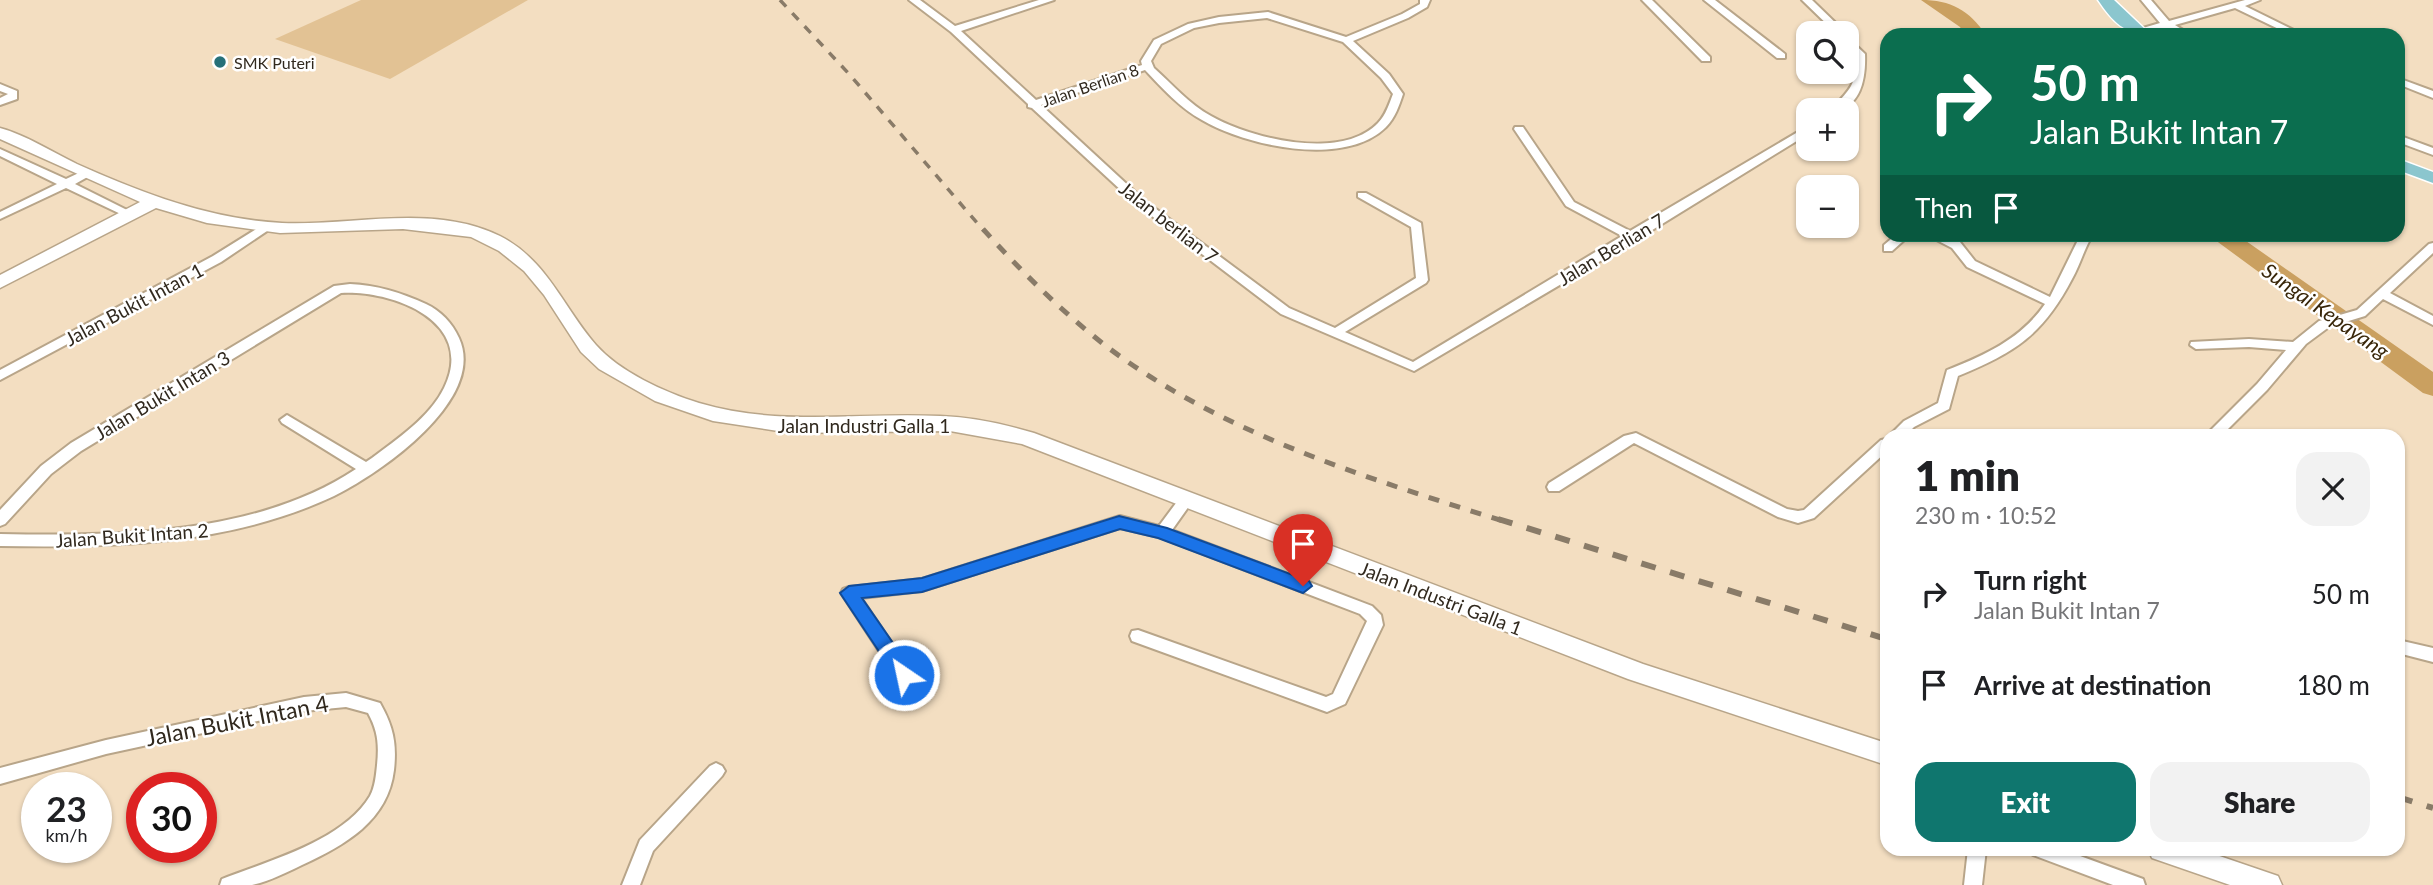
<!DOCTYPE html>
<meta charset="utf-8">
<style>
:root{--surface:#fff;--page:#f2f2f2;--text:#202124;--muted:#757577;--accent:#0f766e}
body{margin:0;font-family:Lato,sans-serif;background:var(--page);color:var(--text);height:100vh;display:flex;flex-direction:column;font-size:26px;white-space:nowrap}
*{box-sizing:border-box;margin:0}
p{font-size:23px;color:var(--muted)}
.icon{flex:none;width:38px;height:38px;fill:none;stroke:currentColor;stroke-width:2;stroke-linecap:round;stroke-linejoin:round}
.map{position:relative;flex:1;overflow:hidden}
.side{position:absolute;left:1880px;top:429px;width:525px;height:427px;display:flex;flex-direction:column;background:var(--surface);border-radius:21px;box-shadow:0 2px 5px #0004}
.side>*{flex:none}
.guide{position:absolute;left:1880px;top:28px;width:525px;height:214px;border-radius:21px;box-shadow:0 2px 5px #0004;background:#0b6e4f;color:#fff;overflow:hidden}
.buttons{position:absolute;left:1796px;top:21px;display:grid;gap:14px}
.buttons a{display:grid;place-items:center;width:63px;height:63px;border-radius:14px;background:var(--surface);box-shadow:0 2px 5px #0004;font-size:35px}
.speed{position:absolute;left:21px;top:772px;display:flex;gap:14px;font-size:35px;font-weight:700;text-align:center}
.speed>*{display:grid;place-content:center;width:91px;height:91px;border-radius:50%;background:var(--surface);box-shadow:0 2px 5px #0004;line-height:1}
.speed small{font-size:18px;font-weight:400}
.speed .limit{border:10px solid #d22;background:#fff;color:#111}
.pin{position:absolute;display:grid;place-items:center;width:60px;height:60px;color:#fff;margin:-72px -30px;border-radius:50% 50% 50% 0;rotate:-45deg;box-shadow:0 0 7px #0007}
.pin .icon{rotate:45deg}
.me{position:absolute;width:77px;margin:-38px;rotate:326deg;stroke-linejoin:round;filter:drop-shadow(0 0 5px #0008)}
.turn{display:flex;align-items:center;gap:24px;height:147px;padding:0 35px;font-size:32px}
.turn .icon{width:91px;height:91px;stroke-width:2.5}
.turn b{display:block;font-size:49px;line-height:60px}
.then{display:flex;align-items:center;height:66px;padding:0 35px;background:#0003;gap:14px;font-size:26px}
.round{display:grid;place-items:center;flex:none;width:74px;height:74px;border-radius:21px;background:var(--page)}
.head{display:flex;align-items:center;justify-content:space-between;height:119px;padding:0 35px}
h1{font-size:42px;font-weight:800;line-height:52px}
.button{display:flex;gap:14px;margin-top:auto;padding:14px 35px}
.button a{flex:1;height:80px;border-radius:21px;background:var(--accent);color:#fff;font-size:28px;font-weight:800;line-height:80px;text-align:center}
.button a+a{background:var(--page);color:var(--text)}
ul{padding:0;list-style:none}
li{display:flex;align-items:center;gap:21px;height:91px;padding:0 35px}
li div{flex:1}
li b{display:block;font-size:26px}
li em{font-style:normal}
.map>svg:first-child{display:block}
.green{fill:#e2c294}
.lines{fill:none;stroke-linecap:round;stroke-linejoin:round}
.river{fill:#caa060;fill-rule:evenodd}
.street-casing{stroke:#b8a589;stroke-width:4}
.secondary-casing{stroke:#b8a589;stroke-width:3}
.primary-casing{stroke:#fff;stroke-width:3}
.street{fill:#fff;fill-rule:evenodd}
.secondary{fill:#fff;fill-rule:evenodd}
.primary{fill:#8bc6ce;fill-rule:evenodd}
.rail-far2{stroke:#897b68;stroke-width:3.5;stroke-dasharray:9 9;stroke-linecap:butt}
.rail-far1{stroke:#897b68;stroke-width:5;stroke-dasharray:11 11;stroke-linecap:butt}
.rail{stroke:#897b68;stroke-width:6;stroke-dasharray:15 15;stroke-linecap:butt}
.route{fill:#1a73e8;stroke:#114b97;stroke-width:2}
.poi-dot{fill:#267079;stroke:#fff;stroke-width:2.5}
.labels{text-anchor:middle;dominant-baseline:central;stroke-width:5;stroke-linejoin:round;paint-order:stroke}
.far-poi-label{font-size:16px;fill:#31291e;stroke:#fff;text-anchor:start}
.far-street-label{font-size:16px;fill:#31291e;stroke:#fff}
.street-label{font-size:19px;fill:#31291e;stroke:#fff}
.water-label{font-size:21px;font-style:italic;fill:#39270a;stroke:#fff}
.near-street-label{font-size:23px;fill:#31291e;stroke:#fff}
</style>
<div class="map">
<svg width="2433" height="885" viewBox="0 0 2433 885">
<rect width="100%" height="100%" fill="#f3dec1"/>
<path class="green" d="M361 0H528L390 79 275 39Z"/>
<g class="lines">
<path class="river" d="M1921 0C1951 0 1969 10 1986 35H1965L1960 27Z
M2207 234H2236L2433 372V396L2423 393Z"/>
<g class="street-casing">
<path id="street" d="M909 0H920L955 26 1039 0H1054L961 31 1036 100 1142 65 1141 61 1154 40 1188 24 1219 17 1268 12 1346 37 1402 14 1420 4V0H1430L1427 7 1408 18 1353 41 1389 74 1403 94C1399 106 1395 118 1386 127 1345 168 1246 146 1202 120 1180 108 1162 88 1145 70L1041 105 1144 200 1289 308 1335 328 1416 278 1411 227 1358 197V193H1366L1421 223 1428 280 1426 283 1345 332 1413 362 1622 236 1566 206 1514 129 1515 127H1523L1574 202 1630 231 1808 126V134L1636 240 1414 371 1281 314 1136 204 1032 108 1028 107V104L951 32ZM1267 18 1343 42 1381 78 1393 94C1389 104 1386 115 1378 123 1341 161 1252 139 1211 116 1189 104 1172 84 1154 68L1151 61 1161 44 1194 28 1219 23Z
M1642 0H1652L1710 57V61H1702Z
M1704 0H1715L1785 54V58H1777Z
M1802 0H1812L1846 33H1836Z
M2141 0H2151L2169 21 2245 0H2260L2245 6 2304 35H2291L2235 8 2175 25 2191 35H2179L2165 28 2139 35 2134 32 2136 30 2160 23Z
M1846 36 1865 54C1866 78 1861 110 1831 110 1850 88 1857 87 1855 55L1846 45Z
M2398 78 2433 91V98L2398 84Z
M0 84 17 91V99L0 105V98L8 94 0 91Z
M2398 135 2433 148V155L2398 142Z
M0 149 66 179 83 171H91V175L75 184 137 215 131 218 127 217 66 188 0 219V212L57 184 0 156Z
M266 223 272 227 270 229 221 262 0 380V370L213 256Z
M1897 234H1911L1892 251H1884V245Z
M1925 234H1942L1960 242 1975 261 2050 297 2081 234H2093C2084 249 2080 265 2072 279 2042 336 2015 352 1958 376L1949 409 1914 427 1905 436H1889L1904 421 1938 403 1947 370C1985 355 2021 339 2045 304L1967 267 1952 248Z
M2433 243V253L2390 293 2433 316V325L2383 299 2365 316 2329 327 2306 344 2267 390 2221 436H2205L2257 384 2286 350 2249 347 2196 349 2190 345 2191 342 2249 339 2293 342 2319 321 2357 310 2429 244Z
M350 284C377 285 402 293 426 304 441 311 452 323 459 338 487 399 381 473 334 496 230 545 112 548 0 546V534C116 536 255 536 356 469L282 423 280 420 287 415 366 462 372 458C397 439 430 417 444 388 477 321 392 290 341 293L81 451 51 474 5 524 0 526V510L41 466 71 443 334 286Z
M1636 433 1787 509 1798 511 1804 510 1881 440 1886 439V452L1814 518 1798 523 1778 517 1634 443 1559 491H1549L1547 487 1549 483 1624 436Z
M1187 494 1192 495 1194 499 1172 530 1372 606 1381 615 1383 625 1345 704 1327 712 1132 641 1130 636 1132 631 1138 630 1326 697 1333 694 1367 621 1360 614 1159 537 1120 528 922 591 861 598 910 670 912 675 910 680 904 682 898 680 841 593 843 589 849 587 922 579 1120 516 1159 526 1182 495Z
M2398 640 2433 648V662L2398 653Z
M346 693 380 703C393 726 397 743 394 770 388 821 345 845 302 865 287 872 268 882 252 885 242 885 230 885 220 885L222 879C268 861 343 841 370 796 375 787 376 775 377 765 379 745 378 731 368 713L346 707 304 711 106 754 0 784V768L106 740 304 697Z
M716 763 722 766 725 771 722 776 653 851 640 885H622L640 840 710 766Z
M1968 849H1986L1982 885H1964Z
M2030 849H2061L2143 879 2145 885H2113L2033 855Z"/>
</g>
<g class="secondary-casing">
<path id="secondary" d="M0 128C26 135 52 152 77 164 142 193 209 219 282 223 352 226 433 203 500 236 547 260 563 307 596 345 620 372 664 392 699 403 779 427 858 412 940 416 972 417 1004 424 1034 433L1643 664 1886 743V765L1628 679 1022 444 950 431 791 433 713 421 655 401 599 369 581 352 544 295 524 271 499 251 471 237 403 229 280 233 207 223 156 208 0 288V275L140 202 0 139Z
M2148 849H2199L2278 876 2282 885H2230L2152 858Z"/>
</g>
<g class="primary-casing">
<path id="primary" d="M2098 0H2114L2151 35C2125 35 2112 21 2098 0Z
M2398 159 2433 172V183L2398 170Z"/>
</g>
<use href="#street" class="street"/>
<use href="#secondary" class="secondary"/>
<use href="#primary" class="primary"/>
<path class="rail-far2" d="M780 0 850 75 984 231"/>
<path class="rail-far1" d="M983 229C1021 271 1061 311 1106 346 1222 434 1367 478 1503 521"/>
<path class="rail" d="M1498 519 1886 639
M2398 797 2433 808"/>
</g>
<path class="route" d="M1119 516 1167 528 1309 581 1312 586 1303 593 1158 538 1120 529 922 592 862 598 911 669 914 675 911 680H898L840 593 849 586 922 578Z"/>
<circle class="poi-dot" cx="220" cy="62" r="7"/>
<g class="labels">
<g class="far-poi-label">
<text x="234" y="62">SMK Puteri</text>
</g>
<g class="far-street-label">
<text transform="translate(1090 85) rotate(-19)">Jalan Berlian 8</text>
</g>
<g class="street-label">
<text transform="translate(1169 222) rotate(38)">Jalan berlian 7</text>
<text transform="translate(1611 249) rotate(-31)">Jalan Berlian 7</text>
<text transform="translate(134 304) rotate(-28)">Jalan Bukit Intan 1</text>
<text transform="translate(162 395) rotate(-31)">Jalan Bukit Intan 3</text>
<text x="864" y="425">Jalan Industri Galla 1</text>
<text transform="translate(132 535) rotate(-4)">Jalan Bukit Intan 2</text>
<text transform="translate(1441 598) rotate(21)">Jalan Industri Galla 1</text>
</g>
<g class="water-label">
<text transform="translate(2326 310) rotate(35)">Sungai Kepayang</text>
</g>
<g class="near-street-label">
<text transform="translate(237 720) rotate(-11)">Jalan Bukit Intan 4</text>
</g>
</g>
</svg>
<div class="buttons">
<a><svg class="icon" aria-label="search" viewBox="0 0 24 24"><circle cx="10" cy="10" r="6"/><path d="M15 15l6 6"/></svg></a>
<a>+</a>
<a>−</a>
</div>
<div class="speed"><div>23<small>km/h</small></div><div class="limit">30</div></div>
<div class="pin" style="left:1303px;top:586px;background:#d93025"><svg class="icon" aria-label="arrive" viewBox="0 0 24 24"><path d="M6 21V4h12l-3 4 3 4H6"/></svg></div>
<svg class="me" style="left:904px;top:675px" viewBox="-20 -20 40 40"><circle r="17" fill="#1a73e8" stroke="#fff" stroke-width="3"/><path d="M0-11L8 9 0 5-8 9z" fill="#fff"/></svg>
<div class="guide">
<div class="turn"><svg class="icon" aria-label="right" viewBox="0 0 24 24"><path d="M7 20v-9h11M14 6l5 5-5 5"/></svg><div><b>50 m</b>Jalan Bukit Intan 7</div></div>
<div class="then">Then<svg class="icon" aria-label="arrive" viewBox="0 0 24 24"><path d="M6 21V4h12l-3 4 3 4H6"/></svg></div>
</div>
<section class="side">
<div class="head"><div><h1>1 min</h1><p>230 m · 10:52</p></div><a class="round"><svg class="icon" aria-label="close" viewBox="0 0 24 24"><path d="M6 6l12 12M18 6L6 18"/></svg></a></div>
<ul>
<li><svg class="icon" aria-label="right" viewBox="0 0 24 24"><path d="M7 20v-9h11M14 6l5 5-5 5"/></svg><div><b>Turn right</b><p>Jalan Bukit Intan 7</p></div><em>50 m</em></li>
<li><svg class="icon" aria-label="arrive" viewBox="0 0 24 24"><path d="M6 21V4h12l-3 4 3 4H6"/></svg><div><b>Arrive at destination</b></div><em>180 m</em></li>
</ul>
<div class="button"><a>Exit</a><a>Share</a></div>
</section>
</div>
